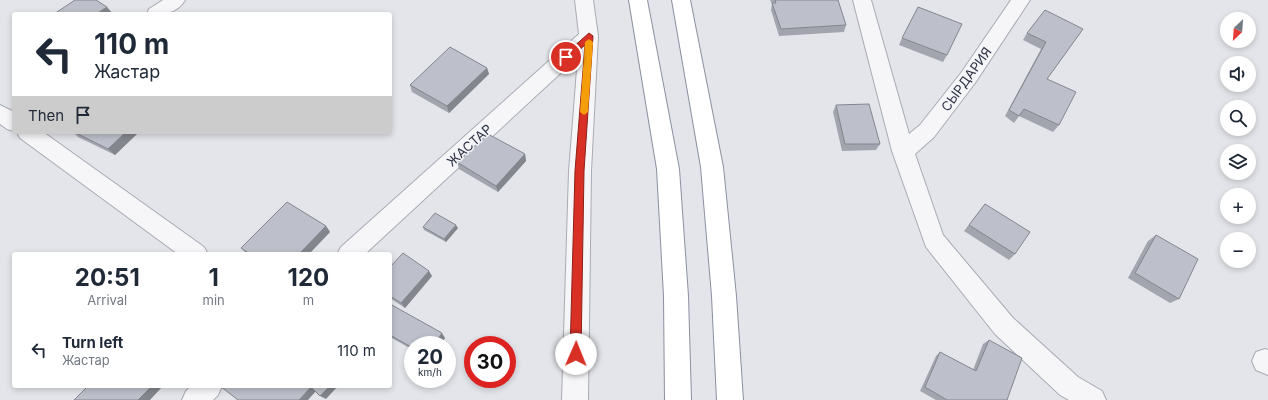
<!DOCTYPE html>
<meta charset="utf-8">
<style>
:root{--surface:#fff;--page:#f2f2f3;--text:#1f2937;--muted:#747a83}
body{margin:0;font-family:Inter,sans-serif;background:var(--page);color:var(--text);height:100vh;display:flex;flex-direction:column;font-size:15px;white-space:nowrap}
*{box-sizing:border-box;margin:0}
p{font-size:13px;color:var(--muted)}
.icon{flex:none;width:22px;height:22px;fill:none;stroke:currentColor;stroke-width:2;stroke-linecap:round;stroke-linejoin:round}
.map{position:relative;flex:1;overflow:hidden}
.panel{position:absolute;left:12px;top:252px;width:380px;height:136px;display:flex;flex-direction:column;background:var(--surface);border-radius:4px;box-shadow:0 2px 6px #0003}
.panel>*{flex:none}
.hud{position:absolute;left:12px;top:12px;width:380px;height:122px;border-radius:4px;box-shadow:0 2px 6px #0003;background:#fff;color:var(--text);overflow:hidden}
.needle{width:26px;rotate:205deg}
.controls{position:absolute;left:1220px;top:12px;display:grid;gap:8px}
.controls a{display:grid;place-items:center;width:36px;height:36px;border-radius:50%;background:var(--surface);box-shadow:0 2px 6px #0003;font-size:20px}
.speed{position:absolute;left:404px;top:336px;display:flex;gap:8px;font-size:20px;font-weight:700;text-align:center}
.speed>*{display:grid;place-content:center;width:52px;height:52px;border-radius:50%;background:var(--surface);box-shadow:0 2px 6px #0003;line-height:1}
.speed small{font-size:10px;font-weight:400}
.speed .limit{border:6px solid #d22;background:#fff;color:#111}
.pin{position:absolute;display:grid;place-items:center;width:34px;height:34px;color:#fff;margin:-17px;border:2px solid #fff;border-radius:50%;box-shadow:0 1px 4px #0007}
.me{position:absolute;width:44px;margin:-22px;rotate:1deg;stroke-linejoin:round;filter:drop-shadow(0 0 3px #0008)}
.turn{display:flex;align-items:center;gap:14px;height:84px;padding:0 16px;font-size:18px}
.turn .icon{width:52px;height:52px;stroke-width:2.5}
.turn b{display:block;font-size:28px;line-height:34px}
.then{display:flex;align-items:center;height:38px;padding:0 16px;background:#0003;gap:8px;font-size:15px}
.eta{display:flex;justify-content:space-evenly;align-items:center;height:68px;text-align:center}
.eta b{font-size:24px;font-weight:700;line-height:28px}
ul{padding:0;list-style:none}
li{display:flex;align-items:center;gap:12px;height:60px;padding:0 16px}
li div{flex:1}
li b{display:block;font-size:15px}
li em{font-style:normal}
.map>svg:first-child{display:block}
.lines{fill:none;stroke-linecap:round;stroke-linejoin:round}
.minor-casing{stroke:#a8abb4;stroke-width:2}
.trunk-casing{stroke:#8b90a0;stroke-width:2}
.minor{fill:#f6f6f9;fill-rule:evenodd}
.trunk{fill:#fff;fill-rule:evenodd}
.wall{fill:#a3a5ae}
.shaded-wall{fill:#84868d}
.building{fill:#bdc0ca;stroke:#84868d}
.route{fill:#d93025;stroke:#8d1f18}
.slow{fill:#f59e0b}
.labels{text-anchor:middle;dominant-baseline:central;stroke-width:3;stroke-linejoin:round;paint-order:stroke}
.street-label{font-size:13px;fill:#2c3042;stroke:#f3f4f8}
</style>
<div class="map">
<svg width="1268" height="400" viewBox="0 0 1268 400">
<rect width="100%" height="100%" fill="#e3e5ea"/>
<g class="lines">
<g class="minor-casing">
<path id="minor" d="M163 0H185C176 15 162 14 147 14L149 9Z
M575 0H593L598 36 591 171 588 400H562L569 171 578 57 365 254H337L341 247 579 34Z
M853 0H871L909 134 920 125 961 73 1011 0H1030L975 83 934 137 915 154 943 235 1013 318 1078 377 1102 391 1106 400H1069L1060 395 995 334 926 247 892 151Z
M0 105 14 112V131L7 129 0 124Z
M17 132H43L204 247 208 254H178L20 138Z
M1265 349 1268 350V375L1256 370 1252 361 1256 352Z
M191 386H222L218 395 213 400H182L186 391Z"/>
</g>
<g class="trunk-casing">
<path id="trunk" d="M629 0H647L679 169 688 296 691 400H665L664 296 657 169Z
M672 0H690L723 167 736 296 743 400H717L712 296 701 167Z"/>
</g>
<use href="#minor" class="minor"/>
<use href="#trunk" class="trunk"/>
</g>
<path class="wall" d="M770 0H838L846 25 844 32 779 36 771 10 772 4Z
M1083 29 1047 79 1059 125 1053 132 1019 116 1014 123 1005 116 1041 49 1023 40 1027 33Z
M902 38 947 55 943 62 899 45Z
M487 68 489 74 449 113 412 92 410 85Z
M836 105 880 144 876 150 842 151 833 112Z
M73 132H139L115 155 78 137Z
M525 154 526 161 498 192 459 169 457 162Z
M985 204 1015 254 1009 260 964 231Z
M326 226 330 232 309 254H247L241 248Z
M423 227 458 228 446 242 424 230Z
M1156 235 1179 299 1170 303 1128 278 1148 241Z
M390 267 432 276 405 308 390 298Z
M390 304 445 338 440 345H413V350L390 337Z
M989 340 1007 400H936L920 391 936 356 940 352 973 370 983 344Z"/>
<path class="shaded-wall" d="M107 7 113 14H96Z
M487 68 489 74 449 113 447 106Z
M126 132H139L115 155 108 149Z
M525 154 526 161 498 192 496 186Z
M456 225 458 228 446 242 444 239Z
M326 226 330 232 309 254H299Z
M429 271 432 276 405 308 401 303Z
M442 333 445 338 440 345H434Z
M152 386H163L150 400H138Z
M330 386H338L326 399 320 396Z
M311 387 316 391 308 400H299Z"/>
<path class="building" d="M75 0H96L107 7 96 14H54Z
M775 0H838L846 25 781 29 772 3H776Z
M918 7 962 24 947 55 902 38Z
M1045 10 1083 29 1047 79 1076 92 1059 125 1024 109 1019 116 1009 110 1046 42 1027 33Z
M450 47 487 68 447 106 410 85Z
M869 104 880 144H845L836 105Z
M74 132H126L108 149Z
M488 134 525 154 496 186 457 162Z
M287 202 326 226 299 254H250L241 248Z
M985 204 1030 232 1015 254 969 225Z
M435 213 456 225 444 239 423 227Z
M1156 235 1198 259 1179 299 1135 273Z
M403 253 429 271 401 303 390 296V267Z
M390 304 442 333 434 345H413V348L390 335Z
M989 340 1022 358 1007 400H947L925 387 940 352 976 371Z
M88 386H152L138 400H74Z
M220 386H330L320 396 311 387 299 400H238Z"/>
<path class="route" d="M589 33 593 36 584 171 581 354 579 358 576 359 572 358 570 354 575 171 585 45 569 59 566 60 562 57Z"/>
<path class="slow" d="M589 39 593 42 588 112 584 115 580 112 585 42Z"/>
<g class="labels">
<g class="street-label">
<text transform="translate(966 79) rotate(-54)">СЫРДАРИЯ</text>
<text transform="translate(469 145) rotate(-42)">ЖАСТАР</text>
</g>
</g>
</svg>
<div class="controls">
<a><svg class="needle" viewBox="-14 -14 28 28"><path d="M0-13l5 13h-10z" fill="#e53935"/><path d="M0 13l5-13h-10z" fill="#747a83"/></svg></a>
<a><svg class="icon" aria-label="sound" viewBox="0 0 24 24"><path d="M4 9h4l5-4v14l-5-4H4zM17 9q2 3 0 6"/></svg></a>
<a><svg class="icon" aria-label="search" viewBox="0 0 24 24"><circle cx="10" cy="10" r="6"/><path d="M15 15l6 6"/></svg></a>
<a><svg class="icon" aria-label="layers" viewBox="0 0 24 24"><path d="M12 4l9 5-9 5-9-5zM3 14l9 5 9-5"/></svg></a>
<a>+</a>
<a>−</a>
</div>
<div class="speed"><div>20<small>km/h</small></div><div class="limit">30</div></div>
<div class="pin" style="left:566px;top:57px;background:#d93025"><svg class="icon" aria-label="arrive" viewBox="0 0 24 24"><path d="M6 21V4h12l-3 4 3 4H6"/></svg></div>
<svg class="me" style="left:576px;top:354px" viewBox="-20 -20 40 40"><circle r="19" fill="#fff"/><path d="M0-13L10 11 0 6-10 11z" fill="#d93025"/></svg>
<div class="hud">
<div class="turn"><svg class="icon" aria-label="left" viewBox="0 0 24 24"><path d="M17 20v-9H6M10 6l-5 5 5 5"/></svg><div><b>110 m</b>Жастар</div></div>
<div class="then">Then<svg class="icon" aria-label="arrive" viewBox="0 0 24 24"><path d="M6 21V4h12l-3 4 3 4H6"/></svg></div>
</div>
<section class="panel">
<div class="eta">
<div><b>20:51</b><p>Arrival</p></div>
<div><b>1</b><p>min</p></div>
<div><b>120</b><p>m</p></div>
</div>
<ul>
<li><svg class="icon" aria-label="left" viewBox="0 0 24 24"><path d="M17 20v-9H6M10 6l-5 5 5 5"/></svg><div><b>Turn left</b><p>Жастар</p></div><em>110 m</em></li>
</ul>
</section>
</div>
